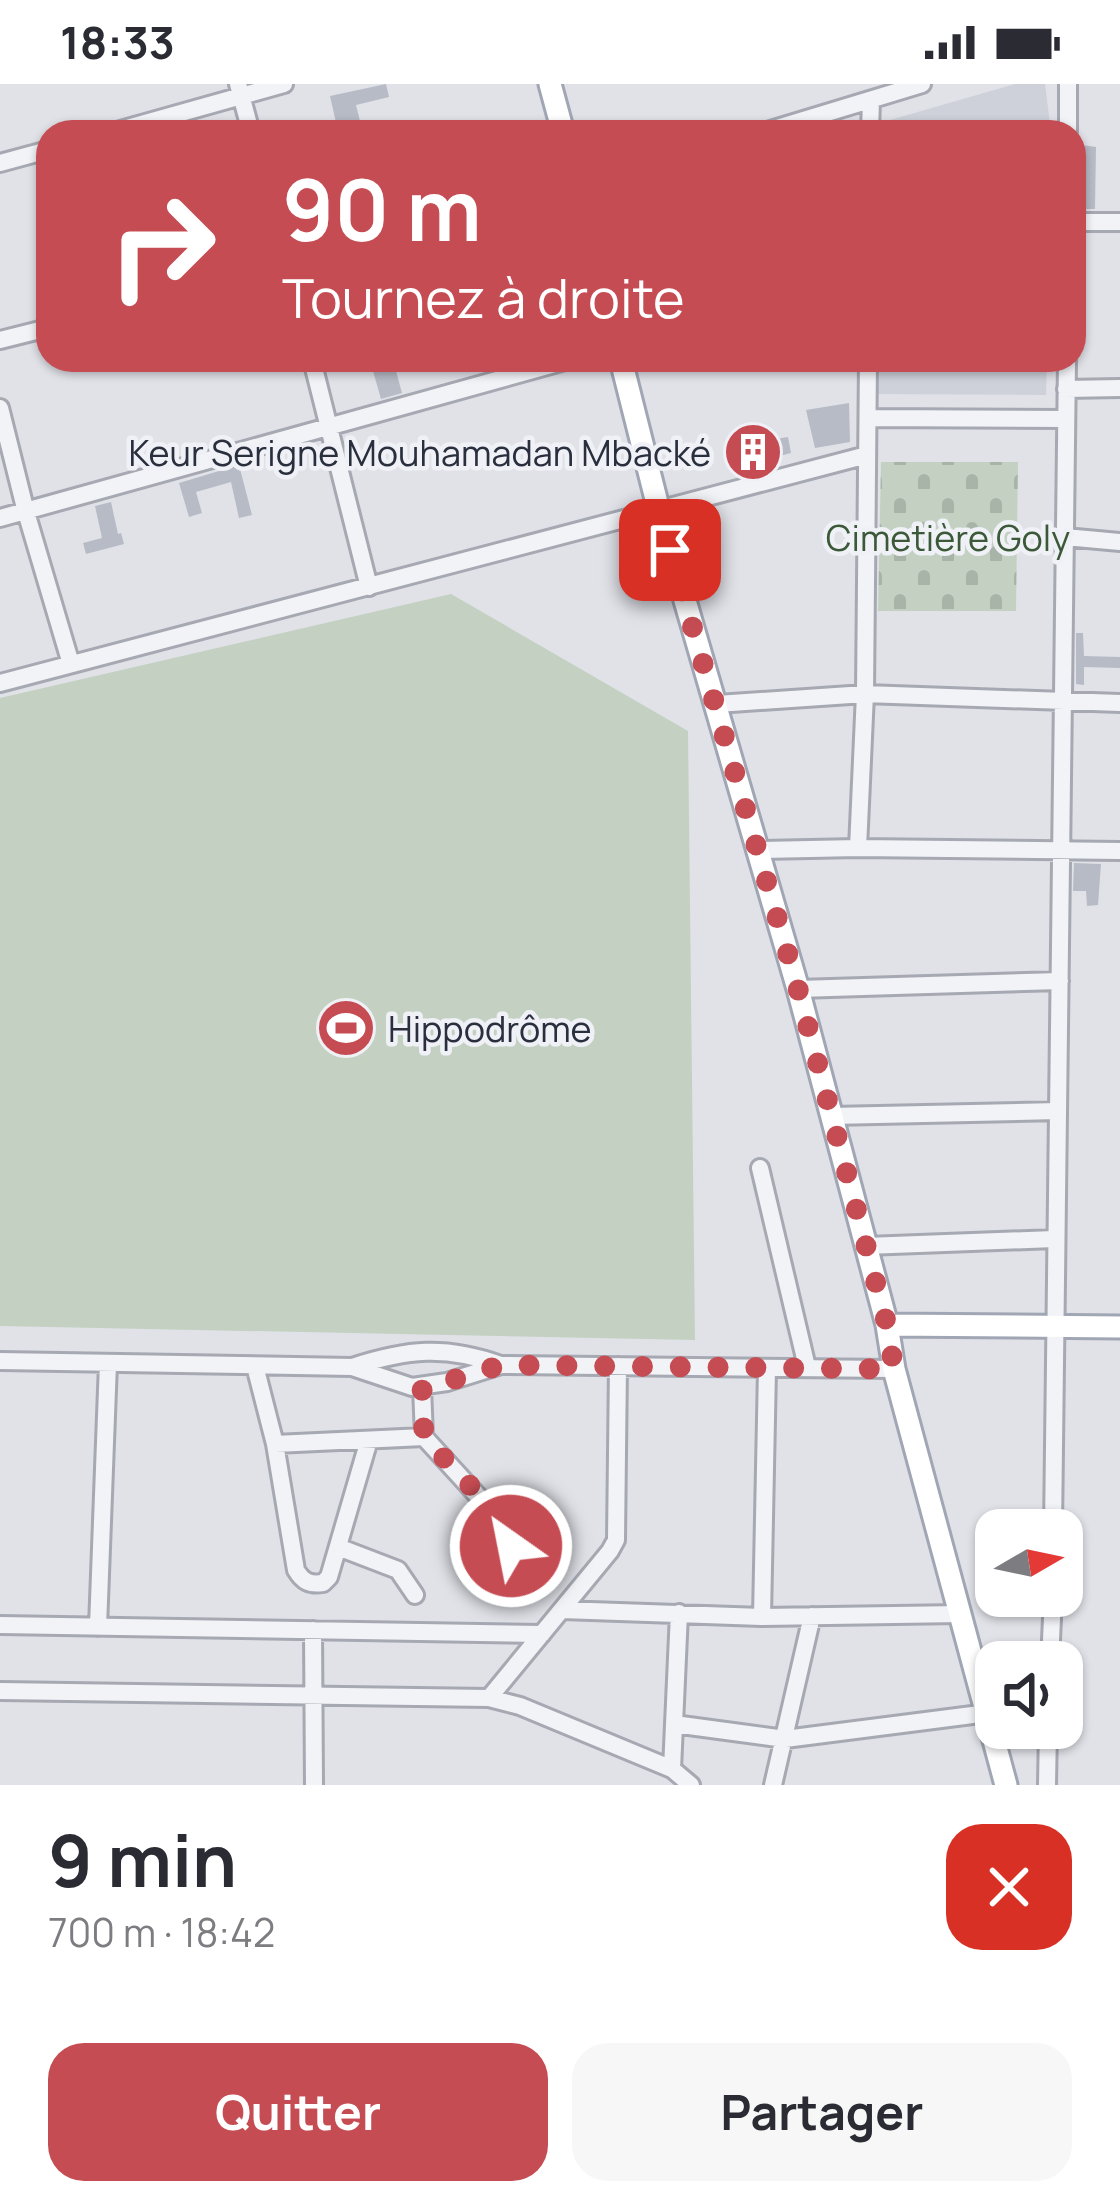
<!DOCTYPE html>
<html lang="fr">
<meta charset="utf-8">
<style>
:root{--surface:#fff;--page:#f7f7f7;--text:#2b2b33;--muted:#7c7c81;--accent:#c64c53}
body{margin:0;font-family:Manrope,sans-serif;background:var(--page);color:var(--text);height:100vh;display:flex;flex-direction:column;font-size:45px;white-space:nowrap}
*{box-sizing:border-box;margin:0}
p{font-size:39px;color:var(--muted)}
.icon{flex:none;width:66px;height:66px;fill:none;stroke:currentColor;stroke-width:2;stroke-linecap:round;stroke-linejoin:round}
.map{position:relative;height:1701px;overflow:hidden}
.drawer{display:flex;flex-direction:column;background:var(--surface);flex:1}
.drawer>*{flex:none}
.hud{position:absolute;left:36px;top:36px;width:1050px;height:252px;border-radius:36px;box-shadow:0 3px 9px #0004;background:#c64c53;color:#fff;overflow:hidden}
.needle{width:78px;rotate:81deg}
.fabs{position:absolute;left:975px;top:1425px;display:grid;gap:24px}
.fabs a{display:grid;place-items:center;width:108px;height:108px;border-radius:24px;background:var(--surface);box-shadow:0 3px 9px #0004;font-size:60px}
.pin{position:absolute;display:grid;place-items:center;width:102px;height:102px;color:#fff;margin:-51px;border-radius:24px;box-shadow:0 6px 18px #0006}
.me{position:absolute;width:132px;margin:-66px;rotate:327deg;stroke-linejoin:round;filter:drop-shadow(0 0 9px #0008)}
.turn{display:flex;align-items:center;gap:42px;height:252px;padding:0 48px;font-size:54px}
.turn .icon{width:156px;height:156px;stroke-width:2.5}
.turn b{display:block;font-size:84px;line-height:102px}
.round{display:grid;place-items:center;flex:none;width:126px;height:126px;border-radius:36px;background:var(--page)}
.head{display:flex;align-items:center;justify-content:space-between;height:204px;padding:0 48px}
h1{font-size:72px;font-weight:700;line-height:90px}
.button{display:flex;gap:24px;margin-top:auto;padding:24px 48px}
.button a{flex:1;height:138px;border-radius:36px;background:var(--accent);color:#fff;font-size:48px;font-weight:700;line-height:138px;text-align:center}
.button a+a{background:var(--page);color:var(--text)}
.status{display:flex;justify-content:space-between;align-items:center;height:84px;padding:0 60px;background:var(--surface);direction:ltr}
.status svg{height:33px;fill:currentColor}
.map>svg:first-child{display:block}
.built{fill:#ced1da}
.cemetery{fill:url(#cemetery-stones)}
.pitch{fill:#c4d1c2}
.building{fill:#b7bbc5}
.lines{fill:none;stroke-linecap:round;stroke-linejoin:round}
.minor-casing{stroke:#a6a9b2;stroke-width:22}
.major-casing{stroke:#a0a6b3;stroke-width:27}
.minor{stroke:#f2f3f7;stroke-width:16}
.major{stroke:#fff;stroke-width:21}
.route{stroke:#c64c53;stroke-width:21;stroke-dasharray:0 37.8}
.labels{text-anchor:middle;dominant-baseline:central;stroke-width:9;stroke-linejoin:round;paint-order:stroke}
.poi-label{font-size:36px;fill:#2a2f3e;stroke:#eff1f6;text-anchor:end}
.park-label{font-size:36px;fill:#3b5938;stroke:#eff1f6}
</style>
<div class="status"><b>18:33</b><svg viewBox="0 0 49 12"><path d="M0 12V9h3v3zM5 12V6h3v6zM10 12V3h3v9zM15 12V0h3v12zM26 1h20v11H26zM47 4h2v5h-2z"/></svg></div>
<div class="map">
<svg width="1120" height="1701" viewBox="0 0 1120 1701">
<defs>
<pattern id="cemetery-stones" width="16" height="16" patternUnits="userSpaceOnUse" patternTransform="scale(3)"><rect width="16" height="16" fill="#c4d1c2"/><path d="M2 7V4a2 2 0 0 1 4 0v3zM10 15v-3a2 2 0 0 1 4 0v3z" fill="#a9b4a8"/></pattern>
</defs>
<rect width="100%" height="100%" fill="#e0e2e8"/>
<path class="built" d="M1015 0H1045L1051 48H883V38Z
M873 276H1047L1046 311 873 310Z"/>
<path class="cemetery" d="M881 378H1018L1016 527H878Z"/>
<path class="pitch" d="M451 510 688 647 695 1256 0 1242V614Z"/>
<path class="building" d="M386 0 389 13 356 21 360 37 337 43 330 12Z
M1074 60 1096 63 1095 125H1074Z
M387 276H393L402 309 381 315 371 280Z
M849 319 850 358 815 364 806 326Z
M749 352 752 359 788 353 791 369 745 381 738 355Z
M239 381 252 431 239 434 231 398 196 408 202 429 189 433 179 399Z
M111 418 118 450 121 449 124 460 86 470 83 459 102 454 95 422Z
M1076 549H1083L1084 572 1120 573V584L1084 583V601L1076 600Z
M1074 779 1101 780 1098 821 1087 822 1086 807H1073Z"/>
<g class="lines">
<g class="minor-casing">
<path id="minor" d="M238 0 251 48
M1068 0V48
M113 48 284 0
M764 48 922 0
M870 48 871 16
M0 79 48 66
M1074 138H1120
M0 256 48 244
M312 276 369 503
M1066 305 1120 304
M0 324 26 428 71 580
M868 334 1066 335
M0 434 569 276
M1065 453 1120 458
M0 599 867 371
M717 620 865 610 1120 619
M858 764 865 610 868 276
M756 766 858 764 1120 767
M798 905 1060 897
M831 1032 1058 1027
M760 1084 807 1283
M866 1162 1054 1155
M0 1277 352 1283 412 1303 447 1298 501 1281
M255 1282 275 1360 296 1486C303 1498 310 1501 323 1499L329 1493 369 1356
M352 1283C407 1265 445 1261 501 1281L894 1285
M422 1303 424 1353 509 1446 511 1462 495 1492
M275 1360 424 1353
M1053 1446 1067 276
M338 1463 398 1486 415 1511
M562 1526 762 1533 961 1530
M762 1533 767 1285
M0 1541 542 1550
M98 1543 108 1279
M313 1546 314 1701
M1050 1578 1053 1512
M0 1607 489 1614 520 1622 672 1685 691 1701
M489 1614 610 1467 616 1456 618 1282
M674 1640 785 1655 988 1629
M672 1685 679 1529
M773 1701 812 1532
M1047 1701 1048 1644"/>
</g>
<g class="major-casing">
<path id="major" d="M550 0 563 48
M621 276 659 427 798 905 887 1241 894 1285 1006 1701
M887 1241 1120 1243"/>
</g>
<use href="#minor" class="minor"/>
<use href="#major" class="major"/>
</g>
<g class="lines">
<path class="route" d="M511 1462 509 1446 496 1429 424 1353 422 1303 460 1294 501 1281 894 1285 887 1241 798 905 670 466"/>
</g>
<defs>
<g id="building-disc" transform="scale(3)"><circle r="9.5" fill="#c64c53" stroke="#eff1f6"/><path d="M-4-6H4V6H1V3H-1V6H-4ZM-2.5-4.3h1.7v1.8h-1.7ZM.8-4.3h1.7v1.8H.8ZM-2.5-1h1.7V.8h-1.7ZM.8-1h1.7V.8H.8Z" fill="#fff"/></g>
<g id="stadium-disc" transform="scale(3)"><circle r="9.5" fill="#c64c53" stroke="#eff1f6"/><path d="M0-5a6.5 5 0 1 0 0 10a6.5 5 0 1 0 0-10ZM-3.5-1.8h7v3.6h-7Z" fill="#fff"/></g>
</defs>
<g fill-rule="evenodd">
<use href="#building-disc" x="753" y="368"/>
<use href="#stadium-disc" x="346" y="944"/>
</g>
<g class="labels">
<g class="poi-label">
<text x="711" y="368">Keur Serigne Mouhamadan Mbacké</text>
<text x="388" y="944" text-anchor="start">Hippodrôme</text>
</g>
<g class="park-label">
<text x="948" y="453">Cimetière Goly</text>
</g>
</g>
</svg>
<div class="fabs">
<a><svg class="needle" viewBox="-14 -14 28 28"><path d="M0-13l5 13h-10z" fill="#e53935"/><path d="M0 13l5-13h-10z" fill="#7c7c81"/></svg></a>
<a><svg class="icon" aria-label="sound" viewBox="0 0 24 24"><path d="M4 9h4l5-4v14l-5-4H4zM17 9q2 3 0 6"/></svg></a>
</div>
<div class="pin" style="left:670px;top:466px;background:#d93025"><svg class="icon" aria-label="arrive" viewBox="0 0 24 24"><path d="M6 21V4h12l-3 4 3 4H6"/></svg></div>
<svg class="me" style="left:511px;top:1462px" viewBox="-20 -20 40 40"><circle r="17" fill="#c64c53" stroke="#fff" stroke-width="3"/><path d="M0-11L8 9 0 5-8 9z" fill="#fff"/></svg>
<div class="hud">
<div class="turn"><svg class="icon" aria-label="right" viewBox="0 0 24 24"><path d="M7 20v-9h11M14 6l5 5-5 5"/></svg><div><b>90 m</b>Tournez à droite</div></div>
</div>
</div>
<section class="drawer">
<div class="head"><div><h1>9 min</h1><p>700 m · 18:42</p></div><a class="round" style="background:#d93025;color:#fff"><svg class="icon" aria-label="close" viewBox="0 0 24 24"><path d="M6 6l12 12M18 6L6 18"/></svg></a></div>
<div class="button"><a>Quitter</a><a>Partager</a></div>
</section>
